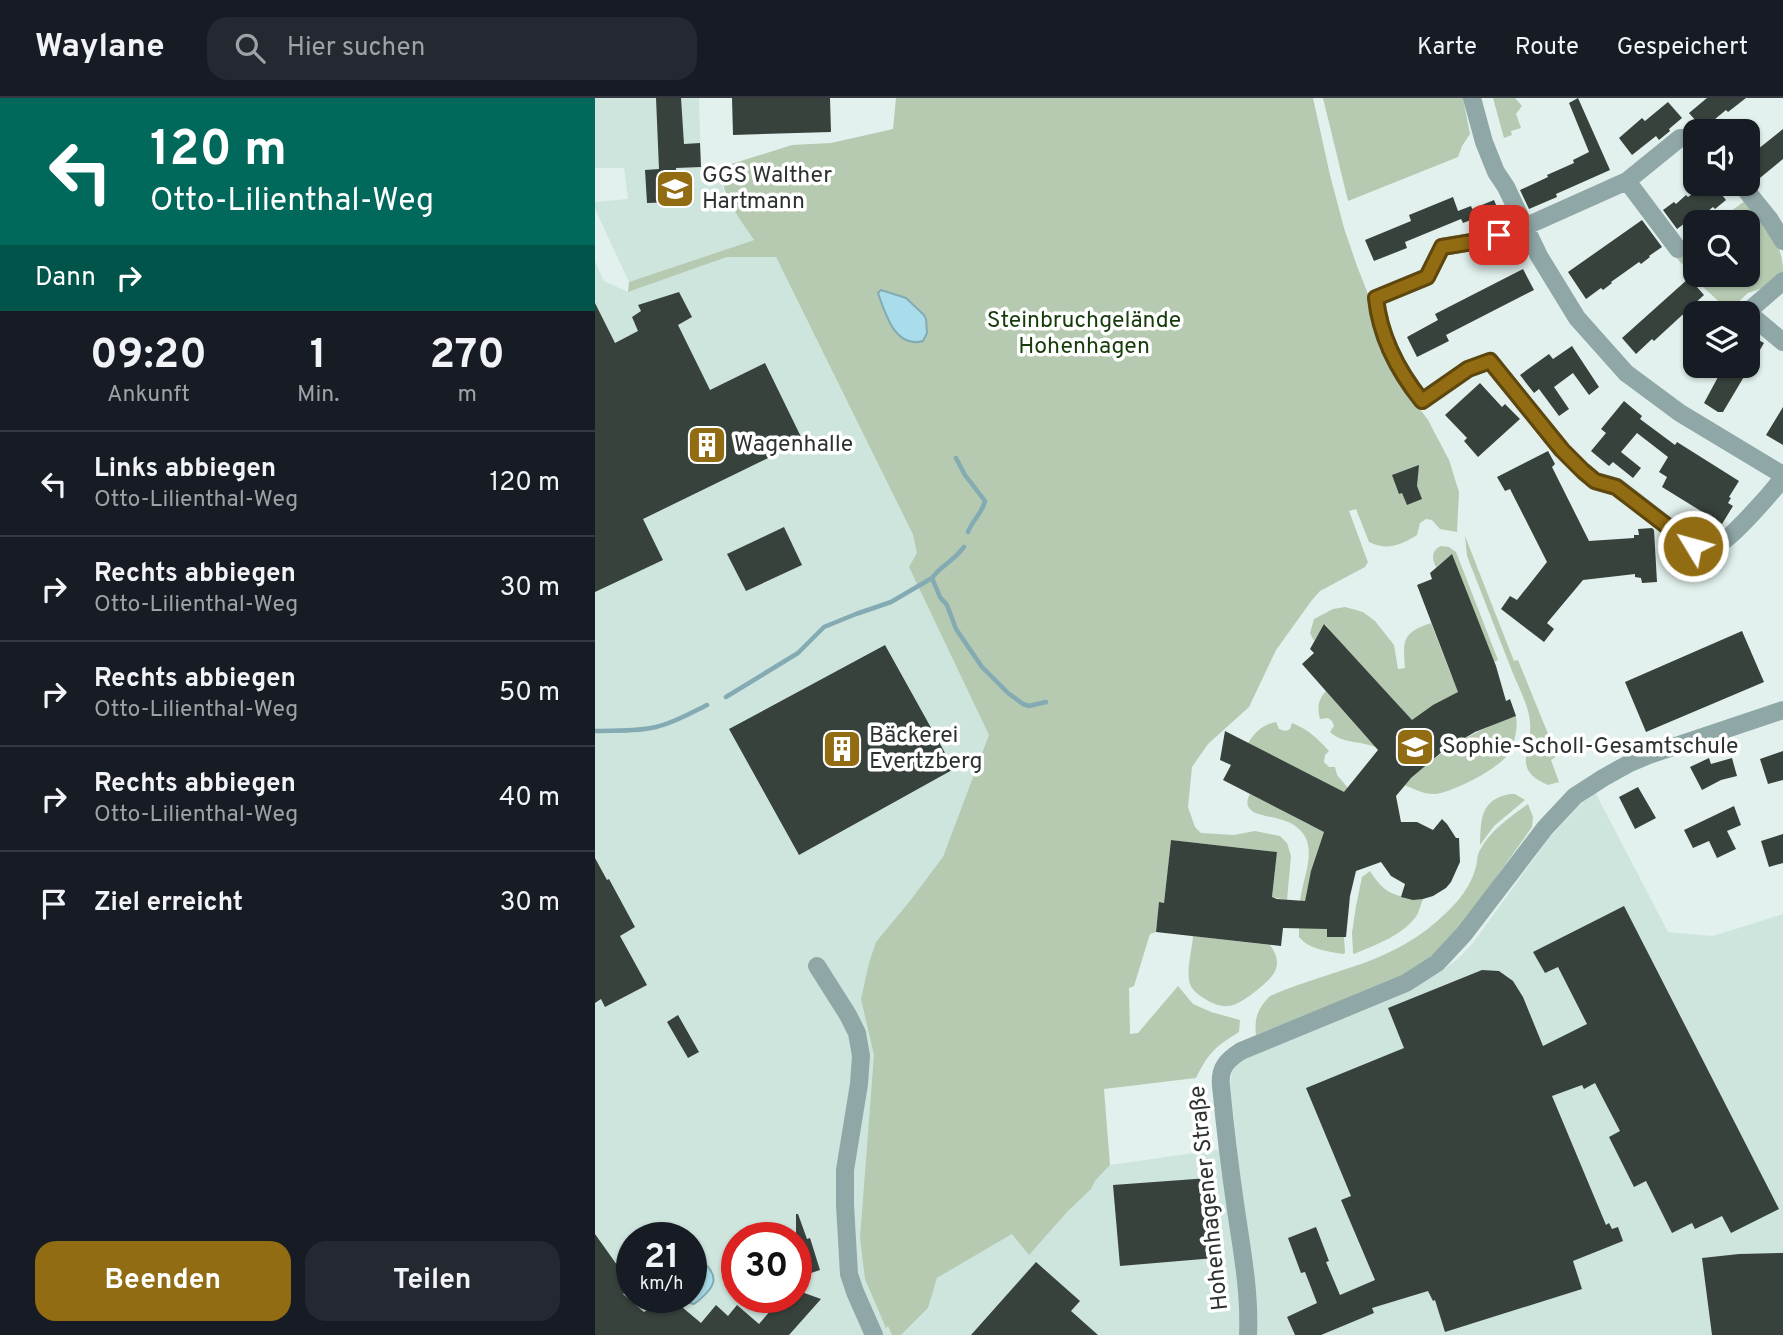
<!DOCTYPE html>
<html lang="de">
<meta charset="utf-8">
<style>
:root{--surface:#171b24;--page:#242831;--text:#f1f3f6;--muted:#9ea1a6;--line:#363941;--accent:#916c12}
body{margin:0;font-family:Overpass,sans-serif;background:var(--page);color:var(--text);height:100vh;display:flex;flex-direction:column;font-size:26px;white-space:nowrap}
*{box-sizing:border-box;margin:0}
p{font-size:23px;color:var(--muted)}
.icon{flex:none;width:38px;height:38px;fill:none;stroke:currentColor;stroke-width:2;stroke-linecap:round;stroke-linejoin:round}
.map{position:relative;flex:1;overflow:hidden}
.details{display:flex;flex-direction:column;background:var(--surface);width:595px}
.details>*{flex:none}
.guide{background:#00695c;color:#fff;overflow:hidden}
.controls{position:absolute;left:1088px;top:21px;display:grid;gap:14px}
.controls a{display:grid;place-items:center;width:77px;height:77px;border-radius:14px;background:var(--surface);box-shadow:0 2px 5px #0004;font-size:35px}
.speed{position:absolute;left:21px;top:1124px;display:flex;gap:14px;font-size:35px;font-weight:700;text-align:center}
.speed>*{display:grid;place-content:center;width:91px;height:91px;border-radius:50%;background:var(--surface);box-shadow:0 2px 5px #0004;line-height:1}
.speed small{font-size:18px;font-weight:400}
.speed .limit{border:10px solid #d22;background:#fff;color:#111}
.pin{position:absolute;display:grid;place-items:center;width:60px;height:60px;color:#fff;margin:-30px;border-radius:14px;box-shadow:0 4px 10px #0006}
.me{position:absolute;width:77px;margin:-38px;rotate:307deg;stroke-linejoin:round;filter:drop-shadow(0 0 5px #0008)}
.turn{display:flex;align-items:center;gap:24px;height:147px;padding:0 35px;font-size:32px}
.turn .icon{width:91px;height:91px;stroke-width:2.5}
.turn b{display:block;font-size:49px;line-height:60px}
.then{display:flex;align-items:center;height:66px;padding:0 35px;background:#0003;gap:14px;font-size:26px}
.eta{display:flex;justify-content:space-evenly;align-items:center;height:119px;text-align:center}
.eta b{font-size:42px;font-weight:700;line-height:49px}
.action{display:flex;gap:14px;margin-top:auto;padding:14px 35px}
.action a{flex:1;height:80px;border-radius:21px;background:var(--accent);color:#fff;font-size:28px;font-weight:700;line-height:80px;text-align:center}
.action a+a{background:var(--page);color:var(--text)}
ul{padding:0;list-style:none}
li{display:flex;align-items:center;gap:21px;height:105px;padding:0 35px;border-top:2px solid var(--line)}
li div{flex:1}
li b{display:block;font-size:26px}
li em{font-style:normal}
header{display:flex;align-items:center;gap:42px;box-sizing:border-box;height:98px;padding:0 35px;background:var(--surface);border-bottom:2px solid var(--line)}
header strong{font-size:33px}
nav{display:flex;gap:38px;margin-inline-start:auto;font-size:24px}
.search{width:490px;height:63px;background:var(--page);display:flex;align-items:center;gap:18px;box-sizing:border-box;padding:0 24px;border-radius:21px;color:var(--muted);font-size:26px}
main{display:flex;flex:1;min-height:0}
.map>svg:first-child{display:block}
.built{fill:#cee5de;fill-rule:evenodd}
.green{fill:#b5cab0}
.water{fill:#a9ddeb;stroke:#84aab3;stroke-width:2}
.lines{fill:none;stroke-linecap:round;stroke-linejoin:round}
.stream{stroke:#84aab3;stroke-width:4.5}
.building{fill:#38423c}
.minor{stroke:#90a7a7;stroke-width:18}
.route-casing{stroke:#5e460c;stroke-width:18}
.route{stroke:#916c12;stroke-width:12}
.labels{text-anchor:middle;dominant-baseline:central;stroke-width:7;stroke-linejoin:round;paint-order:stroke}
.poi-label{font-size:23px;fill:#2d3231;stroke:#fff;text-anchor:start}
.park-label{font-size:23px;fill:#163c0c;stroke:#fff}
.street-label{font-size:23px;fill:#2d3231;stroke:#fff}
</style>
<header>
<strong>Waylane</strong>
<div class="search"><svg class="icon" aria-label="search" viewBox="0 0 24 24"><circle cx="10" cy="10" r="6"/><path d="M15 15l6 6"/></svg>Hier suchen</div>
<nav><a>Karte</a><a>Route</a><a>Gespeichert</a></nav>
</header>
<main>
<section class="details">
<div class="guide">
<div class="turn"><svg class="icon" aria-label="left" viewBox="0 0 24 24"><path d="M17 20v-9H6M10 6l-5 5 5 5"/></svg><div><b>120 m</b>Otto-Lilienthal-Weg</div></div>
<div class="then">Dann<svg class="icon" aria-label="right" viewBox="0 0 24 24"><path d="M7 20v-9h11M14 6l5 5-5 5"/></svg></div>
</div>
<div class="eta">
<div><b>09:20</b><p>Ankunft</p></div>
<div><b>1</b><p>Min.</p></div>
<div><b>270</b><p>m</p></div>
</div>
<ul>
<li><svg class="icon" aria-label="left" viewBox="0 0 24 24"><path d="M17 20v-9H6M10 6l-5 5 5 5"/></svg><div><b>Links abbiegen</b><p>Otto-Lilienthal-Weg</p></div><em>120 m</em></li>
<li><svg class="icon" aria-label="right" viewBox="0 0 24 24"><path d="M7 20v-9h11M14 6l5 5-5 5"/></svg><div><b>Rechts abbiegen</b><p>Otto-Lilienthal-Weg</p></div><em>30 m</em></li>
<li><svg class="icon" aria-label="right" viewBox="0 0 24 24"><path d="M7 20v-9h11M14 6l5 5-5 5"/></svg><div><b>Rechts abbiegen</b><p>Otto-Lilienthal-Weg</p></div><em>50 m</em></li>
<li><svg class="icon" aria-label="right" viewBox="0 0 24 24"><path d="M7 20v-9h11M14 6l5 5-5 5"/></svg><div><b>Rechts abbiegen</b><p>Otto-Lilienthal-Weg</p></div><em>40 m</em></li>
<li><svg class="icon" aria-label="arrive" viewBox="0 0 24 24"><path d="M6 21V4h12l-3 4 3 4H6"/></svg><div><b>Ziel erreicht</b></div><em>30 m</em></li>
</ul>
<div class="action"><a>Beenden</a><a>Teilen</a></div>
</section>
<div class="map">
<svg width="1188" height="1237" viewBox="0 0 1188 1237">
<rect width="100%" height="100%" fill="#e2f1ed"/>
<path class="built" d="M0 0H104L106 69 114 74H127V87L130 96 159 142 34 184 0 111V104L33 101 29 70H0Z
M132 159H181L318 438 323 456 394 637 283 956 273 1181 297 1237H0V163L9 183 33 194ZM37 1139H96V1199H37ZM142 1139H201V1199H142Z
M1000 694 1073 834 1118 838 1188 816V1237H306L333 1210 342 1180 417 1136 434 1156 515 1067 642 1049 635 986 637 974 642 966 651 960 831 882 846 873 863 861 878 845 954 740 985 707Z"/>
<path class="green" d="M301 0H718L735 77 749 130 762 168 773 196 777 228 785 251 804 283 833 322 854 362 864 394 862 434 845 431 837 422 831 421 825 425 822 437C806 447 792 453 774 444L761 411 754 413 771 459 773 464 770 469 725 493 717 502 681 552 654 609 613 646 597 669 593 709 600 729 606 735 639 737 660 733 685 738 692 745 696 758 692 802 677 799 682 754 576 742 569 805H564L561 834 555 836 539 888 534 890 535 936 543 935 583 888 598 906 616 914 645 922 644 934C620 949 614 954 601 980L509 991 515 1067 500 1083 496 1091 473 1113 434 1157 417 1136 342 1180 333 1210 306 1237H297L293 1228 291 1230 270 1181 265 1140 279 957 266 901 274 865 281 844 315 803 348 759 394 637 314 469 322 455 318 437 181 159H132L33 194 34 184 159 142C147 123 119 90 130 68L197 47 236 45 298 31Z
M728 0H868L875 36 867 48 863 59 753 103Z
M898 0H920L927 8 921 16 926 30 916 33 917 37 909 40Z
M1151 102C1168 125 1188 143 1188 174L1177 187 1153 195 1134 213 1107 188 1077 155 1101 136V177H1153V124H1115L1121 119 1124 122Z
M870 438 919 563 923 562 962 658 956 662 964 684 953 687C915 671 938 652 935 624 934 608 923 588 917 573 902 535 887 496 872 458Z
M846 448 854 449 861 454 903 562 899 564 864 478 865 477 857 457 841 469C836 460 837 452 846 448Z
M750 509 768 514 780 523 799 547 803 571 810 570C808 542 807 535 836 525L857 579 879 586C851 600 826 615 802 634L806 610 749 548H748L730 526 719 543 715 535 719 521 738 511Z
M731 593 772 640 784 651C769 642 749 647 735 634L739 628 737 623 733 620 725 621C722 609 723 602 731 593Z
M921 618C923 631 920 645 913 656 905 670 858 694 841 696 830 697 820 691 809 687 843 654 875 634 921 618Z
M681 624 684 631 691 633 695 631 697 625C713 631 723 641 734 653L730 657 729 664 734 669H740L742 677 753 690 740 710 668 654V653L653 645C661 633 667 627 681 624Z
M655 696 715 727 737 717C724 745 716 773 710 803H705C707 783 721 755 709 737 696 716 662 721 655 711 651 707 652 701 655 696Z
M915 696H920L930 702 899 728 885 747C886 721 885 702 915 696Z
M933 706 938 719 937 729 870 823 851 845 829 864 805 879 661 937C659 920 663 910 675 898 739 870 799 867 852 814 865 802 876 787 881 769 882 764 882 759 884 754 894 733 915 719 933 706Z
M775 773C790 797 801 799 828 801 826 806 824 813 822 817 809 837 780 847 759 856L758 855 757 835 761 808 767 779Z
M704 826 732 831 733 839H749L750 855 748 856C732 853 715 852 704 839Z
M598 838 675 847C692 870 675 882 657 896 650 901 642 907 633 908 624 909 614 904 607 899 601 895 595 890 594 882 592 868 597 852 598 838Z"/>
<path class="water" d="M286 192 311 200 329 217 331 221 332 235 328 243C300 251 290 215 283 195Z
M98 1160C108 1161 121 1174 118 1185 116 1192 105 1202 99 1206L95 1205 90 1199H96V1161Z"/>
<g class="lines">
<path class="stream" d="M361 360 370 377 390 403C387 416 378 421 373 434
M337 480 345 499 352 507 361 531 387 569 413 595 428 606 434 608 451 604
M131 599 203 555 229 529 261 516 296 504 337 480 343 473 361 458 369 449
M0 633C20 632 41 634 61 629 79 625 96 615 112 607"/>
</g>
<path class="building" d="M61 0H86L89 46 105 45 106 69 81 70 82 104 52 105 50 72 64 71Z
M137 0H235L236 34 138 37Z
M983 0 1015 72 961 96 962 99 934 111 925 92 953 79 952 77 979 65 978 62 994 54 974 5Z
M1112 0H1151L1133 14 1131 12 1108 31 1094 15Z
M1073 4 1087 20 1074 31 1075 33 1064 42 1061 38 1037 57 1024 40 1047 20 1050 23Z
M1188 31V61L1160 84 1153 76V59Z
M1110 86H1118L1131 102 1120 111 1118 109 1107 118 1106 116 1095 125 1093 123 1082 131 1068 112 1079 104 1081 106 1091 97 1093 99Z
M858 99 863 113 876 108 881 120 868 125 866 121 810 144 812 150 779 163 770 142 816 123 814 117Z
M899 102 908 124 885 131 877 111Z
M1047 122 1067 149 1054 158 1055 159 1046 166 1044 164 1016 184 1017 185 1008 192 1006 190 991 201 973 174Z
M928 171 939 192 851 237 854 243 822 259 812 239 843 222 840 216Z
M1094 180 1109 197 1059 243 1057 241 1041 256 1027 240Z
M84 194 97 219 83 227 115 292 170 265 208 343 48 421 68 462 0 494V205L20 245 43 233 37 219 46 213 43 207Z
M1153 236 1169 245 1128 314H1123L1109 305 1129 268H1153Z
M977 248 1004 289 994 297 978 275 959 289 974 311 964 318 944 291 939 295 925 277 954 256 958 261Z
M885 285 907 309 910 306 925 321 883 359 869 343 872 340 850 317Z
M1029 303 1047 318 1045 321 1080 347 1082 344 1144 383 1134 399 1136 400 1133 405 1138 408 1127 426 1067 389 1072 379 1064 374 1073 359 1042 335 1026 354 1046 370 1038 380 1018 364 1014 368 996 353 1011 335 1006 331Z
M1188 309V347L1171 337Z
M953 353 960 366 957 369 994 443 1039 440V437H1044L1043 431 1057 430 1059 432 1062 484 1047 485 1046 480 1040 479V476L988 482 952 525 959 531 949 544 906 511 915 498 922 502 952 464 915 391 910 393 902 379Z
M824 367 822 388 827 401 812 407 807 395 804 396 797 377Z
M189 429 207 467 151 493 132 456Z
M857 456 901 568 911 603 915 601 921 618 880 634 848 653 816 680 801 698 806 724H822L838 732 847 721 852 726 861 740H864L865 764 856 784 851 790 838 798 828 801 818 802 806 799 810 786 796 778 786 764 761 773 755 798 751 839H732V831L688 830 686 848 561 834 564 804 569 805 576 742 682 754 677 799 682 801 710 803 716 773 729 734 628 682 636 667 625 662 630 633 749 694 783 652 707 566 719 555 715 551 729 526 817 622 838 607 863 594 822 487 837 481 835 475Z
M1147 533 1169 584 1051 634 1030 584Z
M290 547 359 671 204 757 134 631Z
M1188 653V682L1173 686 1165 661Z
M1114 660 1116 666 1137 660 1142 678 1126 682 1107 692 1095 669Z
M1043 689 1061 720 1040 731 1024 699Z
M1139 708 1146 727 1132 733 1141 751 1122 760 1114 743 1098 750 1089 732Z
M1188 736V765L1174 769 1166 743Z
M0 760 12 782 14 781 40 829 25 838 52 887 10 909 6 901 0 905Z
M1029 808 1184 1111 1136 1135 1127 1118 1100 1131 1097 1125 1077 1135 1051 1083 1039 1089 1014 1039 1025 1033 1000 985 989 991 987 987 957 998 1011 1127 1014 1125 1017 1131 1023 1129 1028 1143 978 1163 987 1191 850 1234 840 1202 838 1203 833 1193 777 1210 779 1215 726 1237H700L692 1219 722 1205 710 1174 706 1175 693 1140 721 1129 734 1163 731 1164 745 1197 780 1182 746 1102 756 1098 711 990 809 950 793 910 887 872 904 873 918 883 928 899 948 948 992 926 963 869 950 875 938 854Z
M83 917 104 954 93 960 72 924Z
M614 1080 620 1160 525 1168 518 1087Z
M201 1116H203L212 1141 215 1140 225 1172 201 1180Z
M0 1136 37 1188 28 1196 49 1214 69 1199H75L106 1225 121 1207 133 1218 142 1207 164 1226 187 1199H201V1192L226 1201 194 1237H0Z
M1188 1155V1237H1117L1107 1160 1144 1156Z
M441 1164 485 1203 476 1213 503 1237H376Z"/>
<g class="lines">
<path class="minor" d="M877 0 889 44 901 74 911 89 944 158 982 220 1031 275 1085 315 1188 377
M1101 40H1085L1032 83 929 129 889 142 847 149 832 179 781 200C785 239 803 273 827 303L873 271 895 263 967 352 988 373 1000 383 1022 389 1098 448C1106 450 1111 451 1120 448 1135 443 1176 395 1188 380
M1032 83 1083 151
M1146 86 1175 122 1188 143
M1188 183 1157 210V218L1188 244
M222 868 253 917 262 935 266 958 264 986 250 1072V1107L254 1176 260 1194 279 1237
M653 1237C655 1195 647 1153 641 1112 635 1071 630 1029 626 988 624 970 632 962 646 953L811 885 842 865 869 836 950 730 980 698 1008 680 1035 665 1054 657 1188 612"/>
</g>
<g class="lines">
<g class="route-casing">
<path id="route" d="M904 137 889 142 847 149 832 179 781 200C785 239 803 273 827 303L873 271 895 263 967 352 988 373 1000 383 1021 389 1098 448"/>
</g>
<use href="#route" class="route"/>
</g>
<defs>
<g id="school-square" transform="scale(2.0125)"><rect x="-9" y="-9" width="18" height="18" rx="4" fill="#916c12" stroke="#fff"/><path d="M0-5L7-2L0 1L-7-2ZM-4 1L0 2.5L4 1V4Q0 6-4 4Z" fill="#fff"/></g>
<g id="building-square" transform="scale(2.0125)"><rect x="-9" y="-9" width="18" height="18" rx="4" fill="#916c12" stroke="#fff"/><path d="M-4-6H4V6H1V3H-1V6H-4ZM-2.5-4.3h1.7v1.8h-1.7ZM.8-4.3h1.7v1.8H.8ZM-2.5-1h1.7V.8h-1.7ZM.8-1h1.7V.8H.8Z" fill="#fff"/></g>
</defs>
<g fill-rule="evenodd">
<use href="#school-square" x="80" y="91"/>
<use href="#building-square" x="112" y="347"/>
<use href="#school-square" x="820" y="649"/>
<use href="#building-square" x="247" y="651"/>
</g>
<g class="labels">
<g class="poi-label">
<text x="107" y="78">GGS Walther<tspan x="107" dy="26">Hartmann</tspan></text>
<text x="139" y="347">Wagenhalle</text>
<text x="274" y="638">Bäckerei<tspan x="274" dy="26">Evertzberg</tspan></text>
<text x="847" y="649">Sophie-Scholl-Gesamtschule</text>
</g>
<g class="park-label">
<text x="489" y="223">Steinbruchgelände<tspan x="489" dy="26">Hohenhagen</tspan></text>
</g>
<g class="street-label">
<text transform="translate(615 1100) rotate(-96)">Hohenhagener Straße</text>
</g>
</g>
</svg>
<div class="controls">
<a><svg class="icon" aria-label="sound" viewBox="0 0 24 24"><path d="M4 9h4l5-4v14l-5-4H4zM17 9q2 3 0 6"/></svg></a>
<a><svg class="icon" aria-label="search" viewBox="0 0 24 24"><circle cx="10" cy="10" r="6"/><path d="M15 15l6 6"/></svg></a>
<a><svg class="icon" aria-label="layers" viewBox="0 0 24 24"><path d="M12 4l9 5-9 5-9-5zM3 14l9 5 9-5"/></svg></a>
</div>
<div class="speed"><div>21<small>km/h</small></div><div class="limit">30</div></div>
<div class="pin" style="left:904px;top:137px;background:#d93025"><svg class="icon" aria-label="arrive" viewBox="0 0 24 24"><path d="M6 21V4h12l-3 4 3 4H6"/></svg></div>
<svg class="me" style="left:1098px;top:448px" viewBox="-20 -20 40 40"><circle r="17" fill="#916c12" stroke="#fff" stroke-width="3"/><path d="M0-11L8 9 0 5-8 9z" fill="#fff"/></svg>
</div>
</main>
